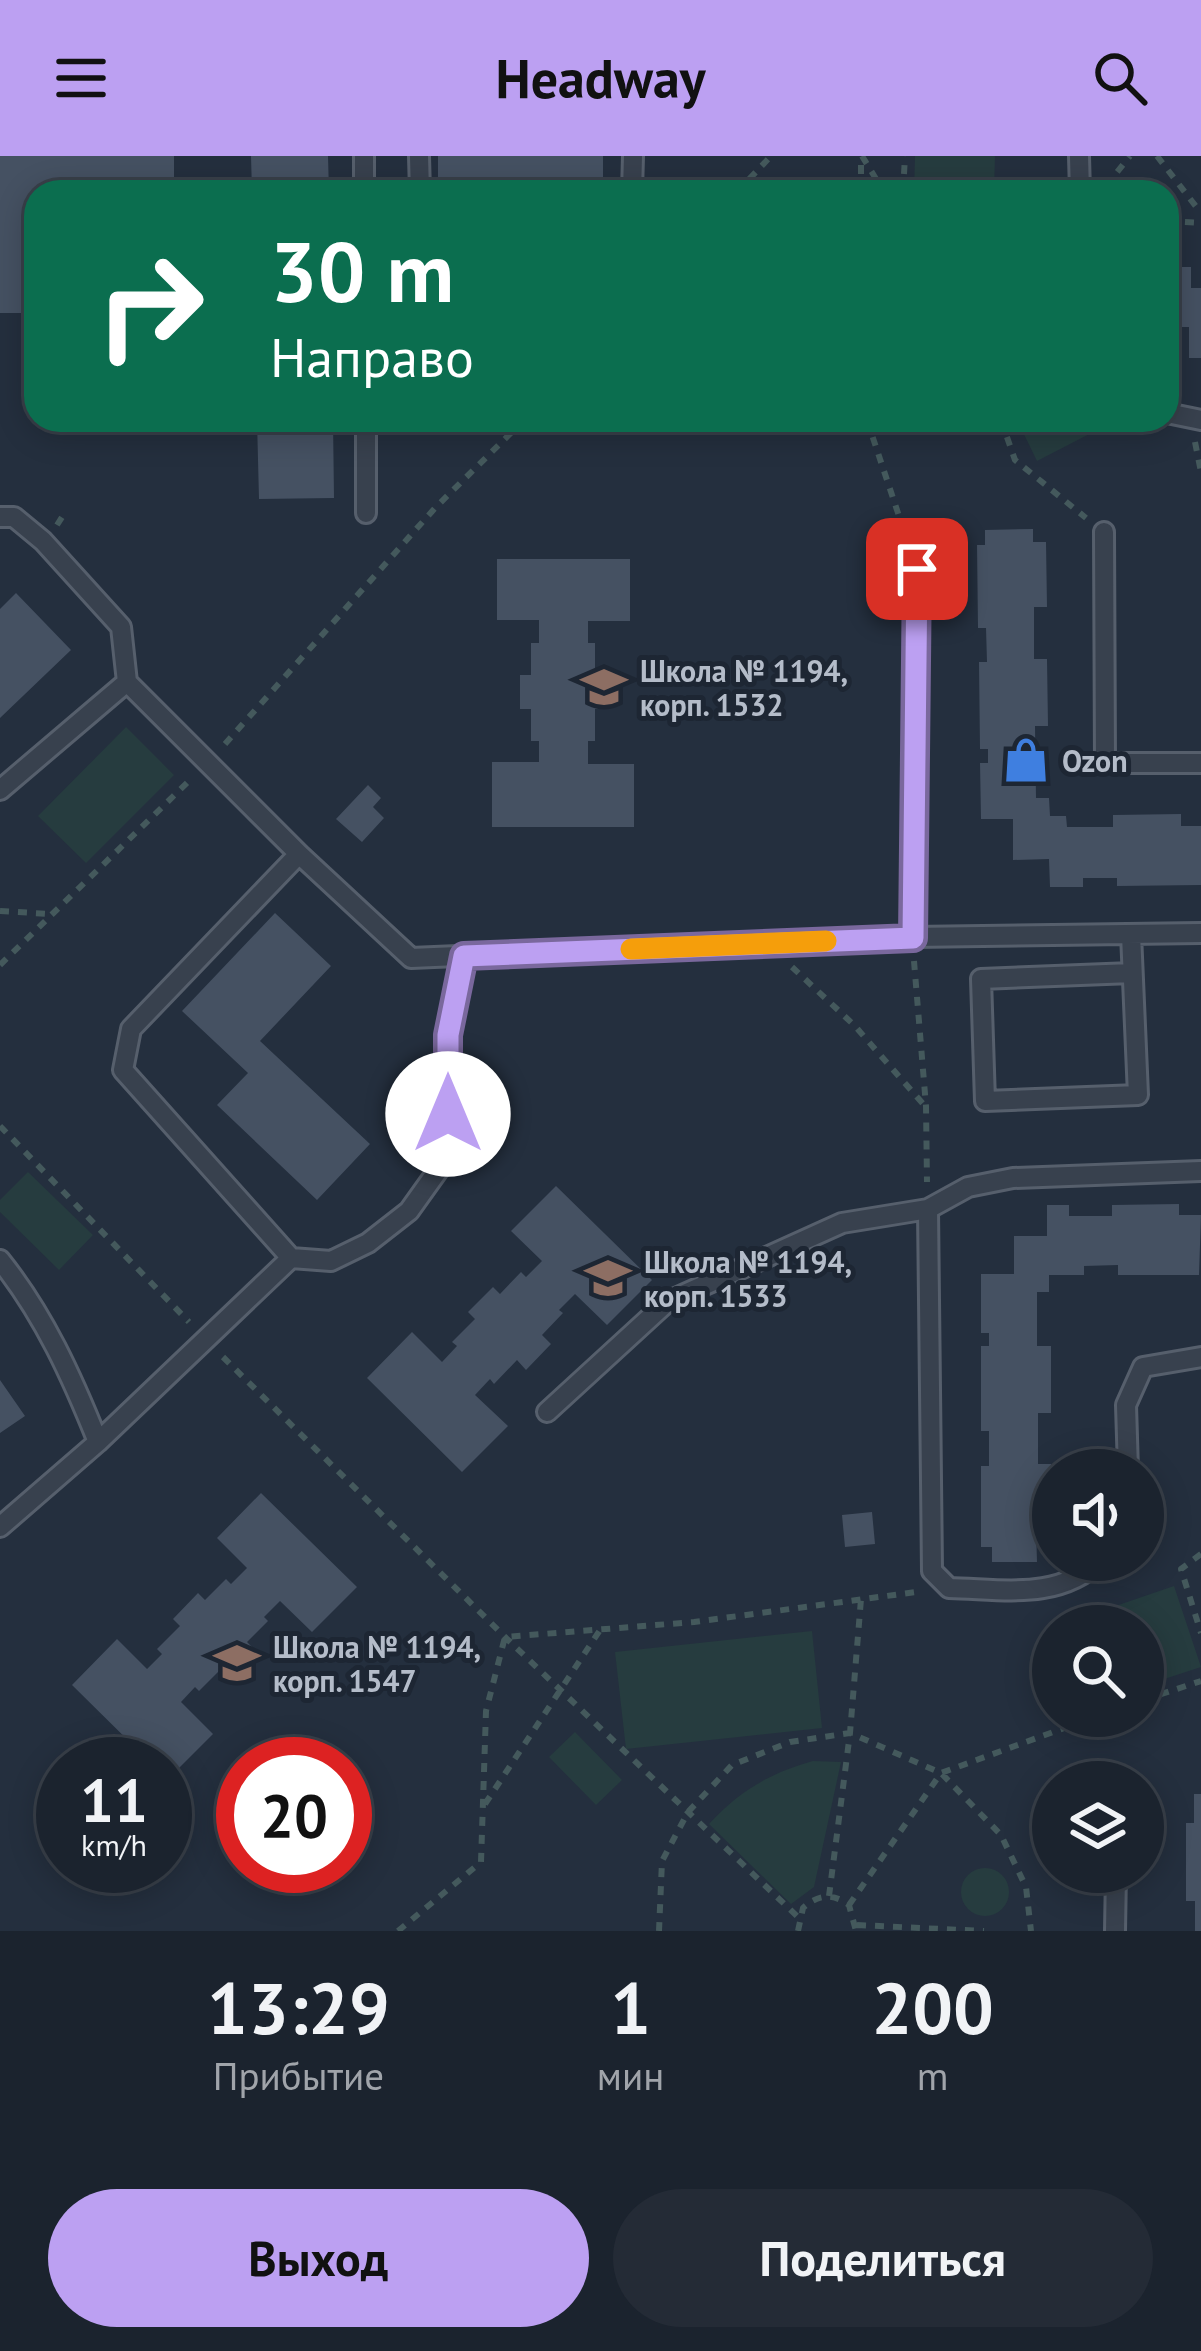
<!DOCTYPE html>
<html lang="ru">
<meta charset="utf-8">
<style>
:root{--surface:#1b232e;--page:#242b36;--text:#f1f3f6;--muted:#a0a4aa;--line:#39404a;--accent:#bca0f2}
body{margin:0;font-family:"PT Sans",sans-serif;background:var(--page);color:var(--text);height:100vh;display:flex;flex-direction:column;font-size:45px;white-space:nowrap}
*{box-sizing:border-box;margin:0}
p{font-size:39px;color:var(--muted)}
.icon{flex:none;width:66px;height:66px;fill:none;stroke:currentColor;stroke-width:2;stroke-linecap:round;stroke-linejoin:round}
.map{position:relative;height:1775px;overflow:hidden}
.drawer{display:flex;flex-direction:column;background:var(--surface);flex:1}
.drawer>*{flex:none}
.top-card{position:absolute;left:24px;top:24px;width:1155px;height:252px;border-radius:36px;box-shadow:0 6px 30px #0003,0 0 0 3px var(--line);background:#0b6e4f;color:#fff;overflow:hidden}
.fabs{position:absolute;left:1032px;top:1293px;display:grid;gap:24px}
.fabs a{display:grid;place-items:center;width:132px;height:132px;border-radius:50%;background:var(--surface);box-shadow:0 6px 30px #0003,0 0 0 3px var(--line);font-size:60px}
.speed{position:absolute;left:36px;top:1581px;display:flex;gap:24px;font-size:60px;font-weight:700;text-align:center}
.speed>*{display:grid;place-content:center;width:156px;height:156px;border-radius:50%;background:var(--surface);box-shadow:0 6px 30px #0003,0 0 0 3px var(--line);line-height:1}
.speed small{font-size:30px;font-weight:400}
.speed .limit{border:18px solid #d22;background:#fff;color:#111}
.pin{position:absolute;display:grid;place-items:center;width:102px;height:102px;color:#fff;margin:-51px;border-radius:24px;box-shadow:0 6px 18px #0006}
.me{position:absolute;width:132px;margin:-66px;rotate:0deg;stroke-linejoin:round;filter:drop-shadow(0 0 9px #0008)}
.turn{display:flex;align-items:center;gap:42px;height:252px;padding:0 48px;font-size:54px}
.turn .icon{width:156px;height:156px;stroke-width:2.5}
.turn b{display:block;font-size:84px;line-height:102px}
.eta{display:flex;justify-content:space-evenly;align-items:center;height:204px;text-align:center}
.eta b{font-size:72px;font-weight:700;line-height:84px}
.button{display:flex;gap:24px;margin-top:auto;padding:24px 48px}
.button a{flex:1;height:138px;border-radius:72px;background:var(--accent);color:#111;font-size:48px;font-weight:700;line-height:138px;text-align:center}
.button a+a{background:var(--page);color:var(--text)}
header{display:flex;justify-content:space-between;align-items:center;height:156px;padding:0 48px;background:var(--accent);color:#111;font-size:54px;font-weight:700}
.map>svg:first-child{display:block}
.green{fill:#263c3f}
.building{fill:#455162}
.lines{fill:none;stroke-linecap:round;stroke-linejoin:round}
.lane-casing{stroke:#565f6c;stroke-width:24}
.path{stroke:#44595c;stroke-width:6;stroke-dasharray:9 9;stroke-linecap:butt}
.lane{stroke:#38414e;stroke-width:18}
.route-casing{stroke:#7a689d;stroke-width:30}
.route{stroke:#bca0f2;stroke-width:21}
.slow{stroke:#f59e0b;stroke-width:21}
.labels{text-anchor:middle;dominant-baseline:central;stroke-width:10;stroke-linejoin:round;paint-order:stroke}
.poi-label{font-size:30px;font-weight:bold;fill:#b4bcc9;stroke:#1d2633;text-anchor:start}
</style>
<header><svg class="icon" aria-label="menu" viewBox="0 0 24 24"><path d="M4 6h16M4 12h16M4 18h16"/></svg>Headway<svg class="icon" aria-label="search" viewBox="0 0 24 24"><circle cx="10" cy="10" r="6"/><path d="M15 15l6 6"/></svg></header>
<div class="map">
<svg width="1201" height="1775" viewBox="0 0 1201 1775">
<rect width="100%" height="100%" fill="#242f3e"/>
<path class="green" d="M915 0H995L994 36H914Z
M1017 264H1097L1101 272 1037 305Z
M126 571 174 619 86 707 38 660Z
M28 1016 93 1079 59 1114 0 1056V1044Z
M1174 1430 1201 1511 1143 1530V1470H1057Z
M812 1475 822 1572 626 1593 615 1496Z
M575 1576 622 1624 596 1649 549 1601Z
M813 1605 841 1606 814 1731 791 1748 709 1668C739 1635 770 1617 813 1605Z
M961 1736a24 24 0 1 1 48 0a24 24 0 1 1-48 0Z"/>
<path class="building" d="M0 0H174V36H36V184H32L31 157H0Z
M251 0H328L329 36H252Z
M438 0H603V36H438Z
M1167 79H1181V111H1191V132H1201V202H1189V171H1167Z
M257 264H333L334 342 259 343Z
M1033 373V386H1046L1047 451H1034V503H1047L1048 570H1035L1036 642H1049L1050 660H1066L1067 671H1113V659L1181 658V670H1201V729L1117 730V722H1083V731H1050L1049 703 1013 704V663H981L980 607H988V593H980L979 506H987L986 472H978L977 389H985V374Z
M497 403H630V465H588V487H595V519H606V553H595V585H588V608H634V671H492V606H539V585H531V553H520V519H531V487H539V464H497Z
M16 437 71 494 0 562V453Z
M368 629 381 642 373 651 384 662 362 686 336 663Z
M275 757 331 810 260 885 370 988 317 1044 217 949 248 917 182 855Z
M556 1030 652 1124 607 1169 575 1138 559 1154 563 1157 542 1179 551 1188 526 1214 517 1204 494 1228 490 1223 475 1239 508 1270 462 1316 367 1222 412 1176 442 1206 457 1190 452 1186 475 1163 468 1156 493 1131 500 1138 521 1116 526 1121 542 1105 511 1075Z
M1179 1048V1059H1201L1199 1119H1118V1109L1084 1110V1119H1049V1136H1037V1190H1051V1257H1038V1308H1051V1372H1036L1037 1406H992V1391H981V1310H989V1275H981V1190H989V1177H981V1118H1014V1080H1047V1049H1069V1060H1112V1049Z
M0 1224 25 1260 0 1277Z
M261 1337 357 1431 312 1476 280 1445 264 1461 268 1465 247 1486 257 1496 231 1521 222 1512 199 1535 195 1531 181 1546 213 1578 168 1623 165 1608H152L72 1529 117 1483 147 1513 162 1498 157 1493 180 1470 173 1463 198 1437 205 1444 226 1423 231 1428 247 1412 217 1382Z
M872 1356 875 1388 845 1391 842 1359Z
M1194 1638H1201V1775H1195V1745H1186V1667H1194Z"/>
<g class="lines">
<g class="lane-casing">
<path id="lane" d="M364 0V36
M419 0 420 36
M1079 0 1080 36
M632 36 633 0
M1167 257 1201 264
M366 264V357
M0 361H14L43 385 121 471 127 526 299 698 411 802 913 781 1201 777
M1104 376 1105 607H1201
M0 634 127 526
M299 698 131 873 123 914 291 1102 331 1105 368 1087 409 1055 444 1006 449 879 463 800
M1131 778 1138 939 985 945 981 823 1132 817
M913 781 917 413
M0 1104C44 1159 72 1221 98 1286
M547 1256 667 1146 842 1067 928 1053
M1128 1314 1126 1249 1143 1211 1201 1201
M0 1371 98 1286 291 1102
M1101 1404C1058 1445 1004 1433 949 1432L932 1415 928 1053 968 1031 1013 1022 1201 1015
M1116 1626V1619
M1115 1775 1116 1716"/>
</g>
<path class="path" d="M862 0 884 36
M1157 0 1201 57
M1106 30 1130 0
M737 36 771 0
M861 36V4
M903 36 905 0
M1167 65 1201 67
M867 264 910 393
M1001 264 1015 304 1086 362
M1195 286 1201 316
M57 369 66 355
M225 588 435 352 524 264
M0 755 50 758
M914 805 926 950 927 1026
M0 809 191 623
M792 811 854 869 924 949
M0 970 189 1166
M223 1201 505 1481 799 1762
M1201 1398 1181 1413 1201 1477
M1143 1544 1201 1525
M485 1648 600 1474
M829 1740 850 1577 861 1443
M849 1749 941 1617 1097 1560
M857 1769 984 1775
M398 1775 481 1706 486 1555 505 1481 694 1466 916 1436
M659 1775 662 1705 688 1656 732 1609 790 1586 850 1577 941 1617 1001 1679 1026 1731 1031 1775
M798 1775 803 1752C818 1738 833 1737 849 1749L856 1775"/>
<use href="#lane" class="lane"/>
</g>
<g class="lines">
<g class="route-casing">
<path id="route" d="M448 958V879L464 800 913 782 917 413"/>
</g>
<use href="#route" class="route"/>
<path class="slow" d="M631 793 826 785"/>
</g>
<defs>
<g id="school-bare" transform="scale(3.6)"><path d="M0-5L7-2L0 1L-7-2ZM-4 1L0 2.5L4 1V4Q0 6-4 4Z" fill="#8d6e63" stroke="#1d2633" stroke-width="2.5" paint-order="stroke"/></g>
<g id="shop-bare" transform="scale(3.6)"><path d="M-5-2.5h2.3a2.7 3.5 0 0 1 5.4 0H5L5.5 6h-11ZM-1.5-2.5h3a1.5 2.3 0 0 0-3 0Z" fill="#3f7fe0" stroke="#1d2633" stroke-width="2.5" paint-order="stroke"/></g>
</defs>
<g fill-rule="evenodd">
<use href="#school-bare" x="604" y="531"/>
<use href="#shop-bare" x="1026" y="604"/>
<use href="#school-bare" x="608" y="1122"/>
<use href="#school-bare" x="237" y="1507"/>
</g>
<g class="labels">
<g class="poi-label">
<text x="640" y="514">Школа № 1194,<tspan x="640" dy="34">корп. 1532</tspan></text>
<text x="1062" y="604">Ozon</text>
<text x="644" y="1105">Школа № 1194,<tspan x="644" dy="34">корп. 1533</tspan></text>
<text x="273" y="1490">Школа № 1194,<tspan x="273" dy="34">корп. 1547</tspan></text>
</g>
</g>
</svg>
<div class="fabs">
<a><svg class="icon" aria-label="sound" viewBox="0 0 24 24"><path d="M4 9h4l5-4v14l-5-4H4zM17 9q2 3 0 6"/></svg></a>
<a><svg class="icon" aria-label="search" viewBox="0 0 24 24"><circle cx="10" cy="10" r="6"/><path d="M15 15l6 6"/></svg></a>
<a><svg class="icon" aria-label="layers" viewBox="0 0 24 24"><path d="M12 4l9 5-9 5-9-5zM3 14l9 5 9-5"/></svg></a>
</div>
<div class="speed"><div>11<small>km/h</small></div><div class="limit">20</div></div>
<div class="pin" style="left:917px;top:413px;background:#d93025"><svg class="icon" aria-label="arrive" viewBox="0 0 24 24"><path d="M6 21V4h12l-3 4 3 4H6"/></svg></div>
<svg class="me" style="left:448px;top:958px" viewBox="-20 -20 40 40"><circle r="19" fill="#fff"/><path d="M0-13L10 11 0 6-10 11z" fill="#bca0f2"/></svg>
<div class="top-card">
<div class="turn"><svg class="icon" aria-label="right" viewBox="0 0 24 24"><path d="M7 20v-9h11M14 6l5 5-5 5"/></svg><div><b>30 m</b>Направо</div></div>
</div>
</div>
<section class="drawer">
<div class="eta">
<div><b>13:29</b><p>Прибытие</p></div>
<div><b>1</b><p>мин</p></div>
<div><b>200</b><p>m</p></div>
</div>
<div class="button"><a>Выход</a><a>Поделиться</a></div>
</section>
